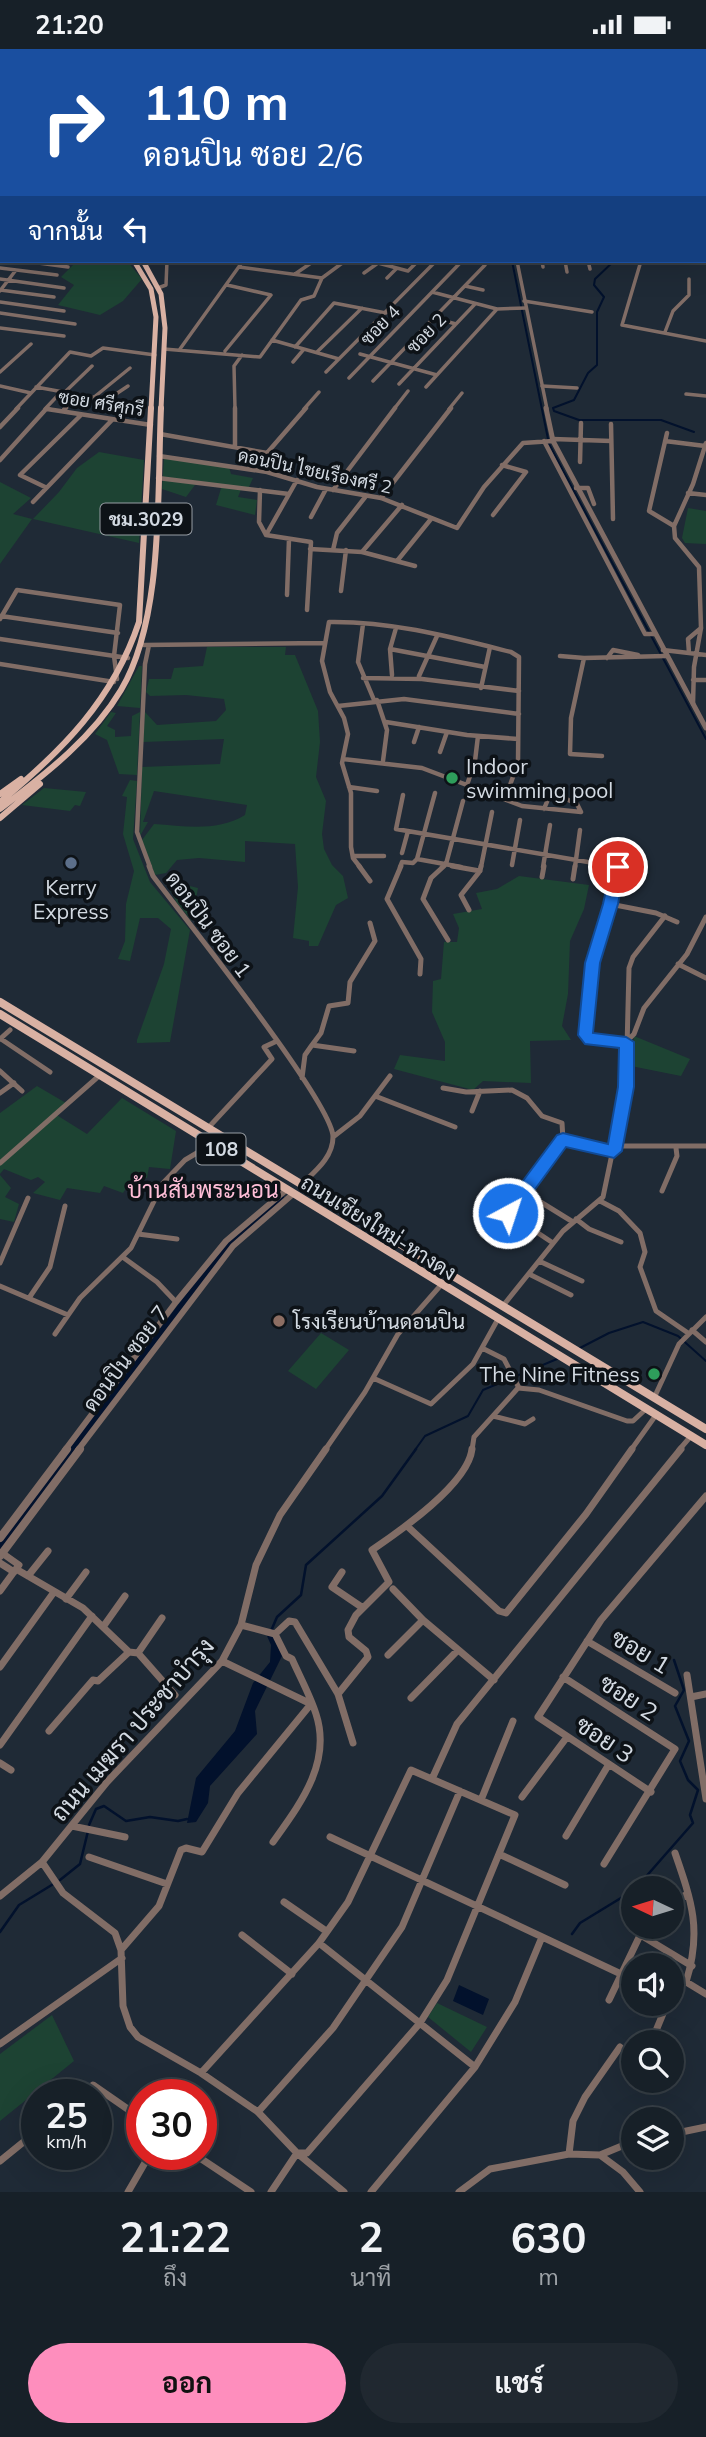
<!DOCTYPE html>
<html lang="th">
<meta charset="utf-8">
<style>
:root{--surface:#172028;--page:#202830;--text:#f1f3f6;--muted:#9ea3a8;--line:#363e45;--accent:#fe8ebd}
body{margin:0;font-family:Mulish,Sarabun,sans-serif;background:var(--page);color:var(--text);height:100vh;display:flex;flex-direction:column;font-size:26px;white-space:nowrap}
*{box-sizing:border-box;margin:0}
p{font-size:23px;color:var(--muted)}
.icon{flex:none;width:38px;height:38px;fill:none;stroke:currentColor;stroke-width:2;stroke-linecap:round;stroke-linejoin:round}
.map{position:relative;height:2143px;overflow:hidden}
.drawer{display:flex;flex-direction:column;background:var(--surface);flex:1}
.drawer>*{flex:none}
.hud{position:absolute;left:0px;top:0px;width:707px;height:214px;box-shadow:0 7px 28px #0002,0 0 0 2px var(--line);background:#1a4fa0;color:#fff;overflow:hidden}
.needle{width:46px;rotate:274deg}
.buttons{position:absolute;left:621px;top:1827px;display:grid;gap:14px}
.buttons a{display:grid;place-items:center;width:63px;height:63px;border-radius:50%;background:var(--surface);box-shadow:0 7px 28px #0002,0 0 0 2px var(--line);font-size:35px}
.speed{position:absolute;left:21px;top:2030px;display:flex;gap:14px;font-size:35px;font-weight:700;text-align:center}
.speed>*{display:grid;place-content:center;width:91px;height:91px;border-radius:50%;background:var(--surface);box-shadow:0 7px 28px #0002,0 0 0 2px var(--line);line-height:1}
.speed small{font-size:18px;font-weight:400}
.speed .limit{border:10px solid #d22;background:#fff;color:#111}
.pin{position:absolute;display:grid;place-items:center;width:60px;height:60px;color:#fff;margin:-30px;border:4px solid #fff;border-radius:50%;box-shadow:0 2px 7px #0007}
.me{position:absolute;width:77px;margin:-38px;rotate:40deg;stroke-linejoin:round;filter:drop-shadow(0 0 5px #0008)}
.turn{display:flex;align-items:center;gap:24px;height:147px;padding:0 28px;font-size:32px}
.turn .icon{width:91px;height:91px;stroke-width:2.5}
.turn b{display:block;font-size:49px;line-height:60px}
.then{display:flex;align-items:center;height:66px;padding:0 28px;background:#0003;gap:14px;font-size:26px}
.eta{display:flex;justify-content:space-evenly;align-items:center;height:119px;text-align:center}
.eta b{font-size:42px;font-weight:700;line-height:49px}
.button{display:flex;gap:14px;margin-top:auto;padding:14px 28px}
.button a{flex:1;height:80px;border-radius:42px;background:var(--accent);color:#111;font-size:28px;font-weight:700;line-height:80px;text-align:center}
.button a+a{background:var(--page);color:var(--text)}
.status{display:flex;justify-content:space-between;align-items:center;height:49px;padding:0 35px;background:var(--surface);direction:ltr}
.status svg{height:19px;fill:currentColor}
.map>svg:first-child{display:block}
.green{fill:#1d4333}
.water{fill:#02112c}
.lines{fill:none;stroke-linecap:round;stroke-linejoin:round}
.stream-far1{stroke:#02112c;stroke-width:2}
.stream{stroke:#02112c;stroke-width:2.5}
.canal-far1{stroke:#02112c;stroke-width:7}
.canal{stroke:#02112c;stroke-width:9}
.minor-far3{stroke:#816d66;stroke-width:3.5}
.minor-far2{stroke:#816d66;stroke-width:4.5}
.minor-far1{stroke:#816d66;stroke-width:5}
.minor{stroke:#816d66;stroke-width:7}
.tertiary-far3{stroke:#816d66;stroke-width:3.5}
.tertiary-far2{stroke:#816d66;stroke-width:5}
.tertiary-far1{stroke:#816d66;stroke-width:6}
.tertiary{stroke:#816d66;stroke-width:8}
.primary-far2{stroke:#d9b1a3;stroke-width:5}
.primary-far1{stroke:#d9b1a3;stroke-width:6}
.primary{stroke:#d9b1a3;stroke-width:8}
.route{fill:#1a73e8;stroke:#114b97;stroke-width:2}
.leisure-dot{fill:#2e9e5b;stroke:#0d1217;stroke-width:2.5}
.service-dot{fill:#5c6f8a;stroke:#0d1217;stroke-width:2.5}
.education-dot{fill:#8d6e63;stroke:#0d1217;stroke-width:2.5}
.labels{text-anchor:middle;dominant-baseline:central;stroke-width:7;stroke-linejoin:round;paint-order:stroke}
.far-street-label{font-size:18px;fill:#d3dae2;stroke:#0d1217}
.shield{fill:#0d1217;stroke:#989ea5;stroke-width:2}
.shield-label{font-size:19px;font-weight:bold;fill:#d3dae2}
.poi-label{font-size:21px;fill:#d3dae2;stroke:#0d1217;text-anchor:start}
.street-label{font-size:21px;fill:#d3dae2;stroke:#0d1217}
.neighbourhood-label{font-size:23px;fill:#ffbed7;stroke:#0d1217}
.near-street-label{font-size:24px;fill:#d3dae2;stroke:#0d1217}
</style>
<div class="status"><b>21:20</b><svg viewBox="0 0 49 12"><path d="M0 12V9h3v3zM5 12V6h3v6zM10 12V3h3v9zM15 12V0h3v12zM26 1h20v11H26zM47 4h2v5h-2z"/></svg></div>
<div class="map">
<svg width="706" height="2143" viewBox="0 0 706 2143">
<rect width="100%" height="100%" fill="#1f2a36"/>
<path class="green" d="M77 212H127L142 230 123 252 100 266 58 256 74 236 61 228Z
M99 403 144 411 139 494 33 470 59 443 77 419Z
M164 408 229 418 231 425 253 429 249 438H242L238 448 257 451 255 466 216 456 222 436 198 432 186 448 162 440Z
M0 433 31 449 13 465 32 470 0 515Z
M688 459 706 462V495L685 494 682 489Z
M207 598H286L285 606H295L318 662 320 693 316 728 326 752 322 785 324 800 332 816 343 827 348 849 336 856 318 897H309V892L293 889 298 838 295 795 245 792V813L199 809 177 811 166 824 155 826 142 791 154 775C185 777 217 783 245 766L247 756 154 742 143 773H148L140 787 142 718 220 715 224 690 143 693 145 663 157 676 216 672 226 661 224 650 186 646 150 647 146 643 149 630H171L174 619 203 617Z
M139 617H142L140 659 117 657Z
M111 663 116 664 107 677 115 681V688L131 687 132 667 140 663 137 726 119 725 107 691 95 685Z
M130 731 137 732 133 790 150 833 190 881 170 993 137 994V991L164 915 171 880 158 869H140L130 912 118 910 125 892 126 855 134 822 123 785 127 748 122 747Z
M44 739 86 743 80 757 75 756 70 762 22 756Z
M519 827 589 836 584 860 570 892 568 945 562 977 571 991 530 992 531 1034 483 1032 473 1041 394 1020 400 1006 445 1012V993L432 963 433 932 441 930 444 893H457L459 879 453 865 482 860 476 844 497 840Z
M165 831 198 839 192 872 177 854Z
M634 987 690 1010 681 1027 631 1017Z
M37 1037 66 1054 55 1065 87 1085 122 1049 176 1082 170 1120 149 1118 147 1129 134 1127 123 1144 104 1137 100 1144 67 1139 60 1151 33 1144 45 1133 38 1128 31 1131 4 1120 0 1125V1064Z
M0 1126 11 1139 5 1148 19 1155 14 1173 0 1170Z
M321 1284 349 1301 316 1340 288 1322Z
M437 1954 487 1978 471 2003 428 1968Z
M52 1966 74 2012 0 2072V2005Z"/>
<path class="water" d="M267 1587H273L282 1607 255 1662 257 1685 210 1737 208 1754 196 1773 187 1774 196 1729 235 1682 253 1634 270 1613 271 1596Z
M459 1936 489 1950 483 1966 453 1952Z"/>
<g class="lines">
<path class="stream-far1" d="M512 212 549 395 706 690
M614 212 595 230 594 236 604 248 597 263V316L588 324 574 351 553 359 554 362 579 371H661L694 383
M578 1300 609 1284 643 1273 678 1287 706 1312
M415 1401 425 1387 468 1367 483 1341 557 1310"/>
<path class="stream" d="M271 1582 277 1568 301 1546 306 1516 382 1447 416 1400
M89 1776 96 1760 104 1757 126 1772 150 1768 178 1772 187 1770
M60 1831 80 1815 88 1782
M636 1839 693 1774 690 1766 698 1741 688 1731 680 1712 689 1692 675 1657 684 1641 674 1611
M0 1883 19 1856 55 1834
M572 1885 580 1874 634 1841"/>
<path class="canal-far1" d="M72 1401 225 1200 281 1150"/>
<path class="canal" d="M0 1497 74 1400"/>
<path class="minor-far3" d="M123 0 126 2
M501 0 505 2
M146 2 149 0
M200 2 202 0
M256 2 265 0
M705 56 706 59
M542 212 543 218
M565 212 567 223
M588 212 590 220
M641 212 622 276 706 292
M31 213 68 218
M378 214 408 222 418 212
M239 218 322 229
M0 219 57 226
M364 224 378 214
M295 225 314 212
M387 229 397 219
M0 230 64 239
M465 237 483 241
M158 239 166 236 167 212
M0 241 54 248
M0 242 16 221
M432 243 497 260 526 259
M524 252 592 263
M0 253 64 262
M0 264 75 275
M434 269 456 275
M0 279 64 287
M665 283 673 262 689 246V230
M272 291 339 310
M295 298 334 254 386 264
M164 300 260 308 301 251 314 247 322 229 345 212
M180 300 243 212
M225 302 271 246 227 236
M317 303 362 259
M360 305 437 326
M293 313 304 300
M0 323 31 295
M326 323 436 212
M349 329 462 212
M373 332 485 216
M399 335 475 255
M0 337 31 344
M542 337 577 339
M36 338 107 351 128 337
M426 338 497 260
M64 344 92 317
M686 345 706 347
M93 349 130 319
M16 360 70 303 91 307 103 299 155 306
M45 360 61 343
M47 360H50
M64 360 77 346
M235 360 234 317 242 306
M304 360 319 343
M394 360 408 342
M449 360 462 344"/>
<path class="minor-far2" d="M235 359V397
M47 360 151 376
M63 362 66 359
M611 375 613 470
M0 378 18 359
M667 384 649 462 674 477
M160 385 267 404 306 359
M553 390 611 392
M544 392 645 585H655
M665 392 705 397
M159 407 267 423 317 438 381 449 457 479 484 438 523 394 553 392
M0 411 47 359
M580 413 581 374
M158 429 289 445
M45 438 20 426 81 366
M576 439H588L594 455
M260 441 259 473 266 486
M333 441 395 359
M688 444 706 446
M381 449 451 359
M33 453 112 371
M493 466 526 423 502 416
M311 468 326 440
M266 486 311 493 307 561
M266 486 297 431
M310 500 362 503 415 517
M333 501 337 484 366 447
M362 503 402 456
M397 512 431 470
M341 542 346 501
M287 546 289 490
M1 567 118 584
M0 570 17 541 120 556 114 607 117 630
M363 575 358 613 374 651
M0 590 128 609
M144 596 324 594
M149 596 145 615 137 783 150 818
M390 600 485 618
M663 601 706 606
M689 604 688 590 701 579
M560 607 584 609
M607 609 613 601 638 606
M0 615 114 633
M392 626 390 600 396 579
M419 627 437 587
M363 629 422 630 519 642
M693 631H706
M481 639 490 598
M377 651 387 681 383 712
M693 655 694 618 701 579 699 518 675 489 674 477 693 435 706 394
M338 657 404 650 519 665
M386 673 467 686 518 690
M414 693 419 678
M440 703 447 683
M602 707 570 705 571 669 584 609 666 607
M343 710 422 719 522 757 581 763
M467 736 475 712 478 687
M349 738 377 742
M403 746 396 780 617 818
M544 760 551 743 577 755 581 763
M402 804 408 782
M353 807H384
M417 810 435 744
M512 816 520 771
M360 818 353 809 351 798V744L342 714 348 685 344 669 330 643 322 612 329 573C391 572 451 588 511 603L519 608 518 714 505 750
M400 818 402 813 413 814 417 810 461 818
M442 818 446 815 463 752
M481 818 492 763
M543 818 550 776
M575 818 580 781"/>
<path class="minor-far1" d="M149 817 153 827C182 866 333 1054 333 1088 333 1109 314 1123 301 1136
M359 817 370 832
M401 817 387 850 421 910 420 925
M444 817 431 829 423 850 448 891
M452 817 480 822
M617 817V830L592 914 585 986 590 991 626 993
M480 822 481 817
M542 828 544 817
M573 830 575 817
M610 855 656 864 677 873
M469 861 461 846 480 822
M678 915 706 929
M0 990 10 981
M1 990 50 1023
M626 993 634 985 644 959 687 905 706 868
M312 996 321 984 329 957 348 954 350 933 375 892 370 874
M0 1022 22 1042
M302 1029 305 1006 312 996 354 1002
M443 1039 466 1043 512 1041 527 1049 542 1067 562 1074 563 1091 508 1164 553 1194
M0 1044 14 1034
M375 1047 455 1078
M472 1062 480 1042
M208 1079 272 1010 264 998 277 992
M333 1088 360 1067 390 1027
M563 1091 614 1103
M616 1097H706
M0 1114 100 1026
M662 1142 677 1107 676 1099
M526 1144 573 1173
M600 1152 619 1162 640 1184 645 1203 640 1218 656 1262 688 1284
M576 1170 589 1180 621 1193
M138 1185 177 1190
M124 1209 157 1233 176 1253
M539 1212 582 1232
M0 1214 28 1149
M529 1225 571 1246
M0 1237 68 1266
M29 1249 50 1218 65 1157
M502 1258 563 1182 603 1148 626 1038 629 919 633 908 665 867
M692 1281 706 1293
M55 1285 80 1249 131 1199 163 1134 185 1111 212 1095
M482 1299 504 1310 519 1339
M373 1329 431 1355 473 1315 498 1270
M654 1349 679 1295 706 1268
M493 1367 525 1375 533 1370
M325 1401 365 1343 398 1285 441 1236
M472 1401 474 1388 518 1339 539 1341 627 1372H633L646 1360
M631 1401 656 1366
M679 1401 691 1387"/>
<path class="minor" d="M407 1477 499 1562 506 1564 586 1465 632 1400
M2 1504 19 1516 16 1520
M0 1514 14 1523
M342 1523 332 1538 363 1559
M28 1527 48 1502
M393 1540 423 1571 494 1631
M0 1542 16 1520 83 1559 129 1603 138 1604 175 1646
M66 1550 86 1523
M241 1576 275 1585
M103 1578 125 1547
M275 1585 289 1572 295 1573 338 1645 353 1694
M587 1592 675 1644
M138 1604 162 1569
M388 1606 423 1571
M222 1612 311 1655
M0 1618 54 1543
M687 1626 706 1750
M563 1628 675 1700 604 1815
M338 1645 368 1608 366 1602 349 1588 348 1581 356 1566 389 1533 372 1501C400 1482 468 1435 472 1400
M691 1648 706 1645
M411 1649 458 1601
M49 1682 93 1631 98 1632 129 1603
M0 1696 92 1567
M0 1714 11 1721
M432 1730 457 1675 681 1400
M651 1743 538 1668 601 1571 706 1447
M522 1748 567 1688
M481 1751 513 1672
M72 1777 125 1788
M566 1787 609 1715
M330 1788 621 1925
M273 1793C300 1755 332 1714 316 1665 310 1646 300 1628 292 1610L286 1607 275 1585
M675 1804C692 1853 702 1882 686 1933
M499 1805 565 1836
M89 1808 167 1835
M42 1813 63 1844 115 1884 121 1901 123 1957 130 1978 138 1988 201 2024 258 2063 297 2104 344 2143
M0 1847 42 1813 107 1733 222 1612 241 1576 256 1516 280 1466 326 1400
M284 1853 326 1882
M672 1853 688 1845
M639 1885 692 1917
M242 1886 292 1925
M319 1894 475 2018
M121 1901 159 1857 181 1801 186 1799 202 1803 238 1744 311 1655
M672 1943 678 1928 706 1945
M609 1951 644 1878
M655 1984 667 1955
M0 1995 122 1909
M201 2024 319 1894 348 1853 411 1721 515 1766 447 1931 420 1974 307 2104H297
M82 2046 93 2036 142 2070
M258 2063 333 1979 402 1878 460 1742
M672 2085 706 2078
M194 2105 251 2143
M569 2105 573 2072 585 2048 620 1998
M600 2106 634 2092
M0 2112 37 2082
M128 2143 150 2105
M271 2143 297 2104
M371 2143 475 2018 515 1953 542 1888
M459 2143 490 2120 569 2105 600 2106 623 2123 640 2143"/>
<path class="tertiary-far3" d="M470 2 472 0
M517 212 547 360"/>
<path class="tertiary-far2" d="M546 359 553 392 706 679"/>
<path class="tertiary-far1" d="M65 1401 176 1253 226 1192 286 1141
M78 1401 233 1197 293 1145"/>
<path class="tertiary" d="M0 1489 67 1400
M0 1507 80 1400"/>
<path class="primary-far2" d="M0 47 2 49
M0 57 2 59
M134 212 151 240 156 268 151 360
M143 212 161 245 165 279 161 360"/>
<path class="primary-far1" d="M0 745 21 730
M0 753C62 702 113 651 139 573L151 359
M0 760C44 726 92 690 121 641 164 569 157 443 161 359
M0 769 40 735"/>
<path class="primary" d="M0 953 706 1380
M0 965 706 1396"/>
</g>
<path class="route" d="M618 813 625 818 618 855 600 914 593 984 626 988 634 993V1038L622 1102 614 1109 566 1098 514 1169H502V1160L557 1086 563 1084 608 1095 618 1038 619 999 585 995 578 986 585 914 603 855 611 818Z"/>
<g class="leisure-dot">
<circle cx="452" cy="729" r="7"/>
<circle cx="654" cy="1325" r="7"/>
</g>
<circle class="service-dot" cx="71" cy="814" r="7"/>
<circle class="education-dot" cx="279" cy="1272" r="7"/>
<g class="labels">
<g class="far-street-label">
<text transform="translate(380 276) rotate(-46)">ซอย 4</text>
<text transform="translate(426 284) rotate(-46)">ซอย 2</text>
<text transform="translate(101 354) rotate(9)">ซอย ศรีศุกรี</text>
<text transform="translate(315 422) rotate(12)">ดอนปิน ไชยเรืองศรี 2</text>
</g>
<g class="shield">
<rect x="100.5" y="454.5" width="91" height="31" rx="5"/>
<rect x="196.5" y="1084.5" width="49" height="31" rx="5"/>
</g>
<g class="shield-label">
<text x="146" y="470">ชม.3029</text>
<text x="221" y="1100">108</text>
</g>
<g class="poi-label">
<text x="466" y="717">Indoor<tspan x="466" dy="24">swimming pool</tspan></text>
<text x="71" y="838" text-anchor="middle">Kerry<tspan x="71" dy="24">Express</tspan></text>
<text x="293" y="1272">โรงเรียนบ้านดอนปิน</text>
<text x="640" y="1325" text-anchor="end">The Nine Fitness</text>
</g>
<g class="street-label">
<text transform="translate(209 875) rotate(53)">ดอนปิน ซอย 1</text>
<text transform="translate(379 1178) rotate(32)">ถนนเชียงใหม่-หางดง</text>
<text transform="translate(125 1309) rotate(-53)">ดอนปิน ซอย 7</text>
</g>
<g class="neighbourhood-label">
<text x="203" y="1140">บ้านสันพระนอน</text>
</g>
<g class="near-street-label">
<text transform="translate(641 1602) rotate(31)">ซอย 1</text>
<text transform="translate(629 1648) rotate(33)">ซอย 2</text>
<text transform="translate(132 1680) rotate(-49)">ถนน เมฆรา ประชาบำรุง</text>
<text transform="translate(605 1690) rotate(34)">ซอย 3</text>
</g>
</g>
</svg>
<div class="buttons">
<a><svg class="needle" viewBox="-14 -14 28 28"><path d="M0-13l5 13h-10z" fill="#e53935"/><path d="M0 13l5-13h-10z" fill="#9ea3a8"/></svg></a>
<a><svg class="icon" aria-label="sound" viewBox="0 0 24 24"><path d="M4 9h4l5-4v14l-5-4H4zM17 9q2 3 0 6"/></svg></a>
<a><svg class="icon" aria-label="search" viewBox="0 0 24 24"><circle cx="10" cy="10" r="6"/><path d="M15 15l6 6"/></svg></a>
<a><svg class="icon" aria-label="layers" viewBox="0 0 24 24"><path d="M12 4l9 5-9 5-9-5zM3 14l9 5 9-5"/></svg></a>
</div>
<div class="speed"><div>25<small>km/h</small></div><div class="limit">30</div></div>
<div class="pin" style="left:618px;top:818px;background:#d93025"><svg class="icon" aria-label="arrive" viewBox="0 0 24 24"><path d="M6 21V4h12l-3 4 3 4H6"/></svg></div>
<svg class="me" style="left:508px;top:1164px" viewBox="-20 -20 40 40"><circle r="17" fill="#1a73e8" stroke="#fff" stroke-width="3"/><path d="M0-11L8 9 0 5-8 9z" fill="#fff"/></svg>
<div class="hud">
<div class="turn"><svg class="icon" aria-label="right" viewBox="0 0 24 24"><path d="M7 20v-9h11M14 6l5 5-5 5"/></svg><div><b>110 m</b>ดอนปิน ซอย 2/6</div></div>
<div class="then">จากนั้น<svg class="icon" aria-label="left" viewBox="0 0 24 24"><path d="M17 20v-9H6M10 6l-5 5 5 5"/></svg></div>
</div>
</div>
<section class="drawer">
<div class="eta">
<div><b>21:22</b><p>ถึง</p></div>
<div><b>2</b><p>นาที</p></div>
<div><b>630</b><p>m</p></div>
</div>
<div class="button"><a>ออก</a><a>แชร์</a></div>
</section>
